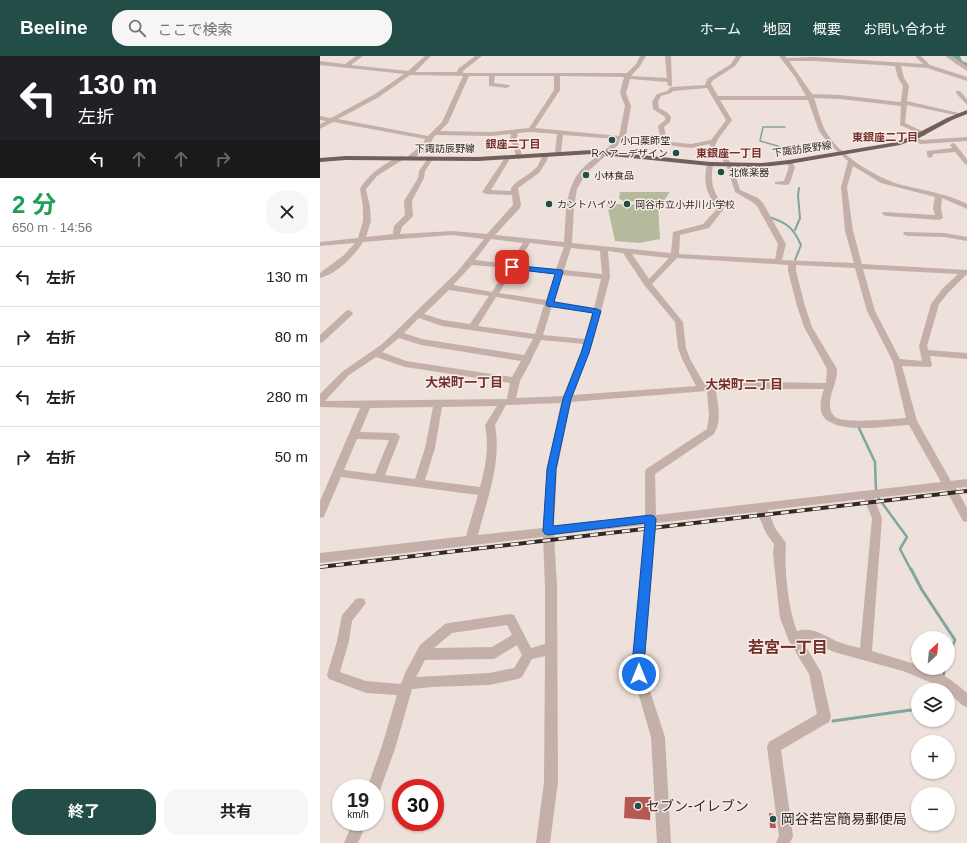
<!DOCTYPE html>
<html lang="ja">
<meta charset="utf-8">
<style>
:root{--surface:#fff;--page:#f6f6f6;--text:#202124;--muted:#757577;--line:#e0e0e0;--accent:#234e48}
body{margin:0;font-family:Arial,"Noto Sans JP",sans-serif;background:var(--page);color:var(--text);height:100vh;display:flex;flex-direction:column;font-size:15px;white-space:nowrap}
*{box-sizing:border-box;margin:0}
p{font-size:13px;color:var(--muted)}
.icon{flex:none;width:22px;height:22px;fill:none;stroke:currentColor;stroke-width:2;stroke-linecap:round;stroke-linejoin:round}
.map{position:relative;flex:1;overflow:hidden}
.drawer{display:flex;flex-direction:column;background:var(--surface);width:320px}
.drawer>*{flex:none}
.hud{background:#202124;color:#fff;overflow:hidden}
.needle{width:26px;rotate:26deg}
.buttons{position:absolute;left:591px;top:575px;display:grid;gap:8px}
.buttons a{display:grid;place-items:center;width:44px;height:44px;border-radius:50%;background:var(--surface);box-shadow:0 1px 3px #0004;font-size:20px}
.speed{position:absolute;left:12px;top:723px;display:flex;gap:8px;font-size:20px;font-weight:700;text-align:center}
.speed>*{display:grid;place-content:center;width:52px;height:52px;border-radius:50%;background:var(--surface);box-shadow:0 1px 3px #0004;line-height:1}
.speed small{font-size:10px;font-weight:400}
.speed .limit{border:6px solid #d22;background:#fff;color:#111}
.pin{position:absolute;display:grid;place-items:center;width:34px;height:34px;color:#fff;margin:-17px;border-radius:8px;box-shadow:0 2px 6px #0006}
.me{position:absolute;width:44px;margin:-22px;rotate:0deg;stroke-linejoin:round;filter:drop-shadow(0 0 3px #0008)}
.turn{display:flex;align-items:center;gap:14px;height:84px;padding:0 12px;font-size:18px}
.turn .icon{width:52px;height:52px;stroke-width:2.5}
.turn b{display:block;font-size:28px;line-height:34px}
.lanes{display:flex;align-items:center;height:38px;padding:0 12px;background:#0003;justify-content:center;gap:20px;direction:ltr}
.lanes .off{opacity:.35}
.round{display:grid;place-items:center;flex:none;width:42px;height:42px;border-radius:16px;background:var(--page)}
.head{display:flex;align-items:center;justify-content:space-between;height:68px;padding:0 12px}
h1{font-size:24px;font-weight:700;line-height:30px;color:#1e9e55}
.primary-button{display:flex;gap:8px;margin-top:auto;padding:8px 12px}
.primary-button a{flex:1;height:46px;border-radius:16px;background:var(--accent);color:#fff;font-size:16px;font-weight:700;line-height:46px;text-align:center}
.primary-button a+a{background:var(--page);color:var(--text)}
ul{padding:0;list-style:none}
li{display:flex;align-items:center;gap:12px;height:60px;padding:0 12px;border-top:1px solid var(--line)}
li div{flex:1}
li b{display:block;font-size:15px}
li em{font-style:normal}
header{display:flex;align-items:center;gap:24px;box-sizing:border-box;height:56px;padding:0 20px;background:var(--accent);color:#fff}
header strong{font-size:19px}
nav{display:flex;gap:22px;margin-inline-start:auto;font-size:14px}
.search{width:280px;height:36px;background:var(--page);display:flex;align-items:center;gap:10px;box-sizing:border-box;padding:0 14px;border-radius:16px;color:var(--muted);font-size:15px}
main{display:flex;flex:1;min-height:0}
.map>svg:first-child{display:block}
.green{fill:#b6ba9d}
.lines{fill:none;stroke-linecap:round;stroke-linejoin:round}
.stream-far3{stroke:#7ea7a0;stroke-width:1.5}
.stream-far2{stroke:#7ea7a0;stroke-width:2}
.stream-far1{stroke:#7ea7a0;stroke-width:2.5}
.stream{stroke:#7ea7a0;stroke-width:3}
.river{fill:#7ea7a0;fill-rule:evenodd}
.building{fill:#b55752}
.minor{fill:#c4b0a9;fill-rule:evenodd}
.major{fill:#725e5b;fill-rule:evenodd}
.rail-casing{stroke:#322927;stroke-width:4}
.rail{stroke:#f6ece6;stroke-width:2.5;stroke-dasharray:8;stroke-linecap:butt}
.route{fill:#1a73e8;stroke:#114b97}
.poi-dot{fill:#234e48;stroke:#f6ece6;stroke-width:1.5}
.labels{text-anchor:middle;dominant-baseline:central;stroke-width:3;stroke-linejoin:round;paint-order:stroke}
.far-poi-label{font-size:10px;fill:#322927;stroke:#f6ece6;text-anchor:start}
.far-street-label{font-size:10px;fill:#322927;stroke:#f6ece6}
.far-neighbourhood-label{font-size:11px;font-weight:bold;fill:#762f2c;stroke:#f6ece6}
.neighbourhood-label{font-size:13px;font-weight:bold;fill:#762f2c;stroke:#f6ece6}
.near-poi-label{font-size:14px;fill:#322927;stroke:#f6ece6;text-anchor:start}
.near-neighbourhood-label{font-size:16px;font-weight:bold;fill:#762f2c;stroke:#f6ece6}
</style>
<header>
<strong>Beeline</strong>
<div class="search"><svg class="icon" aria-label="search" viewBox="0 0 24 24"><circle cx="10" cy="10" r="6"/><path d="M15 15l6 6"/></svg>ここで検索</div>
<nav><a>ホーム</a><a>地図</a><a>概要</a><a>お問い合わせ</a></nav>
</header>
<main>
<section class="drawer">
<div class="hud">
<div class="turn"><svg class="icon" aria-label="left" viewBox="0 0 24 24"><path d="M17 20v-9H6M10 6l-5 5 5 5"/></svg><div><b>130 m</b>左折</div></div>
<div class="lanes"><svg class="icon" aria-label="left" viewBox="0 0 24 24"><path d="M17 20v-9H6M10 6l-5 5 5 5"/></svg><svg class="icon off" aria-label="ahead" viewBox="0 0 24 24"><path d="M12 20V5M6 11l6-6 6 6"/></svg><svg class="icon off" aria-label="ahead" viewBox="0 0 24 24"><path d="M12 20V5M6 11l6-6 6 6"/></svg><svg class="icon off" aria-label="right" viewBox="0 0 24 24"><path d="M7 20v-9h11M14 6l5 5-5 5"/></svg></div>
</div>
<div class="head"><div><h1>2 分</h1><p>650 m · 14:56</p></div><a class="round"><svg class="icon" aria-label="close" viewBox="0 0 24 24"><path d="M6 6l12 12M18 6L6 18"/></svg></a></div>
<ul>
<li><svg class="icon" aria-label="left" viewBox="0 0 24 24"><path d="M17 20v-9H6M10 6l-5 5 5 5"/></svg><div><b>左折</b></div><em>130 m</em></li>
<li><svg class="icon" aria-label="right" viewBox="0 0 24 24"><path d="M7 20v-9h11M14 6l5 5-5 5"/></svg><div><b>右折</b></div><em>80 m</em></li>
<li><svg class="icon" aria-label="left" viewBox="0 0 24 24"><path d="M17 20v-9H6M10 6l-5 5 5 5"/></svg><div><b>左折</b></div><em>280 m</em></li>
<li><svg class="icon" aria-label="right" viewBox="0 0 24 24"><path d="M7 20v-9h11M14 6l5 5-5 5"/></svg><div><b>右折</b></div><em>50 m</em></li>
</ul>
<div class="primary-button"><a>終了</a><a>共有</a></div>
</section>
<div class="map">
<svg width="647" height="787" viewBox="0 0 647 787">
<rect width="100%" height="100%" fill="#eee1db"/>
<path class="green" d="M300 136H350L343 146 303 145 299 142Z
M287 148 338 149 340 183 319 187 295 185Z"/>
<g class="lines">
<path class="stream-far3" d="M465 71H443L440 85 468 93 471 97"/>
<path class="stream-far2" d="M449 161C467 167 473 171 481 189L475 204
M475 174 480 162 478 139 479 132"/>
<path class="stream-far1" d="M538 370 555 406 556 435
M557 440 587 481 580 493 591 514"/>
<path class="stream" d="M591 513 602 534 635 584 628 601
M623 621 625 612
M622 628V634
M513 665 598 653"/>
<path class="river" d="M632 0H640L642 5 647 7V12L636 8Z"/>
</g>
<path class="building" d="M305 741H331L330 764 304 762Z
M449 757 454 758 456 772H450Z"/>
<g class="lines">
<path class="minor" d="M36 0H43L31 9 88 15 105 0H111L95 16H137L138 13 155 0H162L143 15V17H307L316 8 320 0H326L320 10 311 20 347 22 345 0H351L352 30H348L347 26 310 23 306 37 311 50 306 79 297 90 266 117 257 133 254 151 252 187 351 197 353 176 383 168 396 154V151C386 135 383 127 387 108L390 106 393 108C390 128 393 135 404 151L403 154 389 172 360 179 359 198 455 203 458 188 437 150 432 146 415 136 406 108 389 88 371 92 346 89 340 80 338 70 345 64V61L333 53 332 46 337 38 347 35 351 31 385 29 387 23 411 8 416 0H422L415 10 392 25 391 28 398 40H486L475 21 459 0H465L467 2 494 1 603 8 595 0H601L610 9 647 21V25L607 12 581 10 584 22 589 30 587 45 643 58 640 60 587 49 585 67 606 77V79L604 80 580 69 581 50 520 43 494 42C498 53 500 64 505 74 518 99 559 124 586 130 607 135 628 138 647 148V153L622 142 621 152 623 162 619 164 566 160 562 158 563 156 615 159 613 152 615 141 561 127 533 110 527 131 533 175 542 208 647 214V218L628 237 619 248 607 290 608 294 647 297V303L610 300 612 309 610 311 582 310 597 365 631 425 647 423V431L636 432 647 452V466L643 465 626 434 554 442 562 462 552 595 598 609V612C616 612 634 625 647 637V651L642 649 628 636V634L586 616 514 596 486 583 482 584 501 616 511 661 509 666 461 694 473 780 470 787H456L459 780 447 691 449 686 497 658 489 618 469 585 460 562 453 498 454 488 446 477 437 456 336 467 324 609 327 626 345 681 351 787H337L331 681 315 626 312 609 325 469 234 479 237 530 238 726 230 787H216L224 726 225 600 212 603 202 621 198 623 169 629 112 631 92 633 75 693 59 737 55 739V732H47L61 693 77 639 46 637 9 623 7 619 17 585 22 559 36 543 40 542 44 543 46 547 32 565 29 585 20 616 46 625 81 628 85 617 100 589 125 568 129 567 190 558 194 559 211 592 225 588V530L223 481 0 507V497L146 480 158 439 21 421 5 458 4 461 0 462V445L40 352 0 351V338L23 315 61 289 75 276 137 216 164 183 132 179 43 186C34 200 17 218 0 222V217L24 199 35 187 0 190V186L38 182 43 165V151L40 133C47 119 67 105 82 100L85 102 84 103 57 120 46 133 50 151 51 165 46 181 73 178 74 170 85 159 84 145 98 122 99 115 108 102 110 101 113 103 105 115 104 122 92 145 93 160 82 171 80 178 132 175 167 178 193 149 192 139 166 138 162 136 186 100 191 101 171 134 191 135V132C198 123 208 120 216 112 220 108 221 99 226 97L229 99 226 106 219 117 198 132 201 149 200 152 175 179 244 186C246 163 244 133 261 114 271 103 286 96 296 83L243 79 241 97 238 99 235 97 237 78 211 76 198 77 196 84 200 91 202 101 199 103 196 101 194 91 190 84 191 78 171 80 116 79C112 82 112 86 109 90 105 95 93 104 87 103V101L103 88 105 83 13 66 0 73V68L6 65 0 64V60L11 62 55 38 84 18 0 9V5L25 8ZM469 5H494L575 10 578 22 583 30 581 45 580 46 520 39 492 38ZM90 19 143 20 122 66 108 80 18 63 59 41ZM149 20H169V30L187 32 190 30 189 29 174 27 175 20H234V34L209 72 171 76 120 75 128 67ZM240 20 304 21 300 37 305 50 299 80 215 72 240 34ZM387 32 406 64 404 67 391 84 371 88 350 86 346 80 344 71 350 66 351 61 348 57 339 52 338 46 341 40 351 37 353 35ZM400 44H488L499 75 509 88 528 105 521 131 525 175 534 207 462 204 466 188 443 147 438 142 420 134 412 108 395 89 398 83 412 64ZM171 183 203 187 189 208 155 204ZM210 187 244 191 236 213 197 209ZM251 192 280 195 282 218 244 214ZM288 195 303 197 325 230 355 266 358 292 362 303 376 330 253 339 273 286 290 221ZM312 198 349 202 329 223ZM357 202 468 209V215L477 250 484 271 507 313 506 327 444 326 385 329 370 303 366 292 363 266 332 228ZM152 209 187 212 172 236 133 229ZM476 209 535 212 547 255 573 306 586 362C572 363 525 368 515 361 512 358 510 354 510 350 509 337 518 326 517 313L492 271 485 250 476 215ZM194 213 235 218 226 244 179 237ZM543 213 638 218 622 233 611 248 599 290 602 305 580 303 555 255ZM242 219 281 223 274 252 234 245ZM129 234 169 240 150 268 123 264 104 258ZM176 241 224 249 215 278 158 270ZM232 250 272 257 265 283 223 279ZM99 262 122 270 213 283 204 299 102 283 84 277ZM79 282 101 289 201 305 192 321 86 305 62 296ZM221 284 264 288 243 340 196 342 200 325 212 303V302ZM56 301 85 311 190 327 187 343 5 345 29 319ZM444 333H504C500 344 497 360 510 366 529 377 568 370 589 369L621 426 336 459 335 418 394 378C402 364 398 349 396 335ZM387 335 389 359 387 373 326 413 325 416V460L234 470 237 413 251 346ZM241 347 227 413 223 472 158 479C167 443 182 406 175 369L186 349ZM177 350 165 369C169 392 166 409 160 431L105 424 115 392 122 351ZM113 351 105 392 95 423 65 419 80 381 78 378 75 377 40 376 50 352ZM37 383 69 384 55 418 24 414ZM544 443 552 462 540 592C532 590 523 588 516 585 501 578 493 571 477 575 468 552 464 511 466 487L455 472 448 454ZM187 569 192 579 172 591 114 592 132 577ZM197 589 202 599 194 612 169 617 96 621 105 604 174 603Z
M625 0H632L647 10V15Z
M636 35H640L647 43V49L636 37Z
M593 81 602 84 647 81V85L601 88 591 84V82Z
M633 87 635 88 647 103V109L645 108 635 96 613 98V100L610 102 607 100V95L632 92 630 89Z
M467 105H471L475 111 470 127 467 129 455 128V126L464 125 469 111 466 106Z
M584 176 624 177 647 181V185L624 181 587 180 583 178Z
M29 254 33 257 32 259 3 286 0 287V279L26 255Z
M33 766H47L38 787H24Z"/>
<path class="major" d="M647 54V58L632 64 599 82 580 89 469 108 441 111 390 110 272 98 158 105 26 104 0 106V102L26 100 158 101 272 94 390 106 441 107 469 104 577 86 594 79 627 62Z"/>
<g class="rail-casing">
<path id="rail" d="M0 511 647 435"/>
</g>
<use href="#rail" class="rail"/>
</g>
<path class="route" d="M190 209 242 214 243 216 234 246 277 253 281 255 269 297 251 343 236 413 233 470 331 459 334 460 336 463 324 609 325 618 323 621 319 623 315 621 312 609 325 467 228 479 225 478 223 475 227 413 243 343 261 297 273 257 227 250 226 248 235 218 192 213 190 212Z"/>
<g class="poi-dot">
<circle cx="292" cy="84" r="4"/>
<circle cx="356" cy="97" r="4"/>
<circle cx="401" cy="116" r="4"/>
<circle cx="266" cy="119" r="4"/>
<circle cx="229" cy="148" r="4"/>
<circle cx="307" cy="148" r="4"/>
<circle cx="318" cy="750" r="4"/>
<circle cx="453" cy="763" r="4"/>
</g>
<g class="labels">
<g class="far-poi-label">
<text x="300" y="84">小口薬師堂</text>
<text x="348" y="97" text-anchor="end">Rヘアーデザイン</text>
<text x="409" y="116">北條楽器</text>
<text x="274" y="119">小林食品</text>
<text x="237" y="148">カントハイツ</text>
<text x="315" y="148">岡谷市立小井川小学校</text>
</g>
<g class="far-street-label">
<text x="125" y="92">下諏訪辰野線</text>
<text transform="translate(482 93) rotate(-8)">下諏訪辰野線</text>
</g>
<g class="far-neighbourhood-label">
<text x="565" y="81">東銀座二丁目</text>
<text x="193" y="88">銀座二丁目</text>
<text x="409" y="97">東銀座一丁目</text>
</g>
<g class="neighbourhood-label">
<text x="144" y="326">大栄町一丁目</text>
<text x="424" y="328">大栄町二丁目</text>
</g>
<g class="near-poi-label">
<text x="326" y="750">セブン-イレブン</text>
<text x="461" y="763">岡谷若宮簡易郵便局</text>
</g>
<g class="near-neighbourhood-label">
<text x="468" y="591">若宮一丁目</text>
</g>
</g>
</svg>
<div class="buttons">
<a><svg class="needle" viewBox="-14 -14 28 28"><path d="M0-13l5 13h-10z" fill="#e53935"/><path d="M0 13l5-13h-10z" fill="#757577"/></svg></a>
<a><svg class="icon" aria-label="layers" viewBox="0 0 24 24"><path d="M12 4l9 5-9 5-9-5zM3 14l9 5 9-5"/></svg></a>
<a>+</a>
<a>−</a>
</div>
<div class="speed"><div>19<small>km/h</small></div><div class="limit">30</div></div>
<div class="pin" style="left:192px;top:211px;background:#d93025"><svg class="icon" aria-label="arrive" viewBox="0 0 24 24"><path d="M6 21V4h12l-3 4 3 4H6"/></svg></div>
<svg class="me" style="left:319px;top:618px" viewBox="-20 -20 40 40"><circle r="17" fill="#1a73e8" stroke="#fff" stroke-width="3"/><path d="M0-11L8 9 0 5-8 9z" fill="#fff"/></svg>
</div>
</main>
